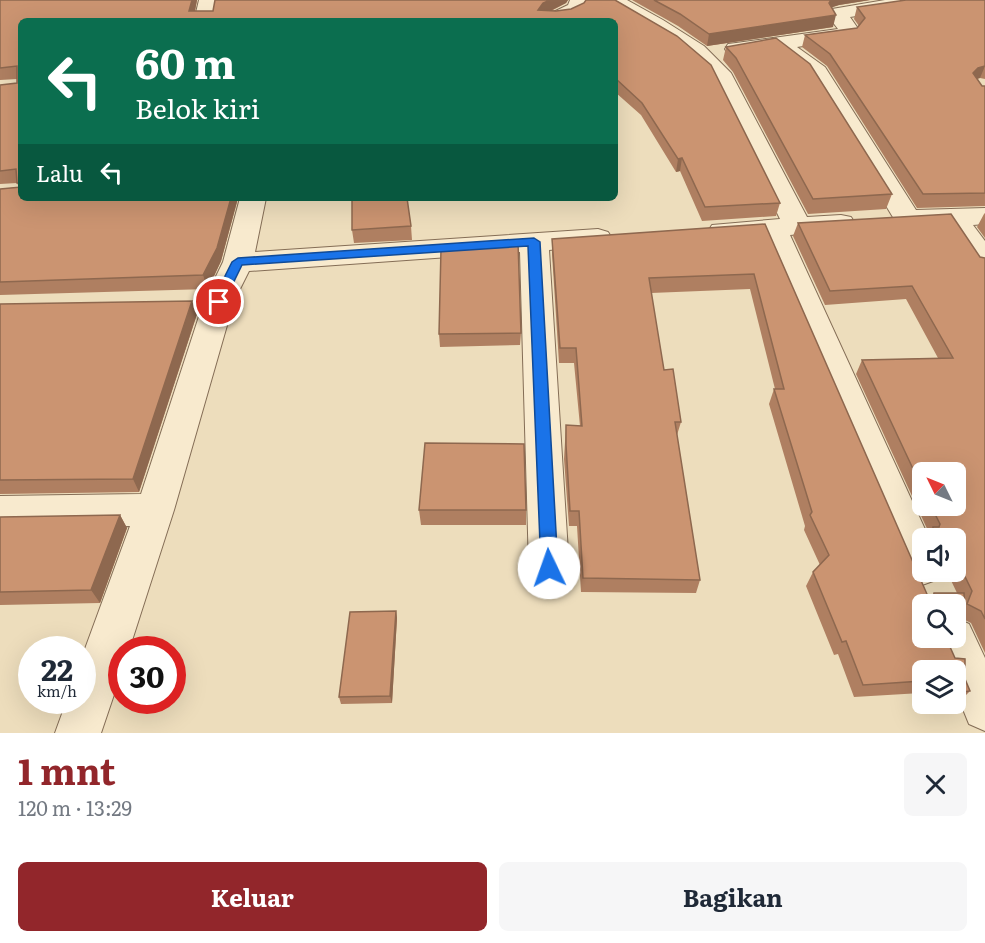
<!DOCTYPE html>
<html lang="id">
<meta charset="utf-8">
<style>
:root{--surface:#fff;--page:#f6f6f7;--text:#1f2937;--muted:#747a83;--accent:#92262b}
body{margin:0;font-family:Literata,serif;background:var(--page);color:var(--text);height:100vh;display:flex;flex-direction:column;font-size:22px;white-space:nowrap}
*{box-sizing:border-box;margin:0}
p{font-size:20px;color:var(--muted)}
.icon{flex:none;width:33px;height:33px;fill:none;stroke:currentColor;stroke-width:2;stroke-linecap:round;stroke-linejoin:round}
.map{position:relative;height:733px;overflow:hidden}
.details{display:flex;flex-direction:column;background:var(--surface);flex:1}
.details>*{flex:none}
.banner{position:absolute;left:18px;top:18px;width:600px;height:183px;border-radius:9px;box-shadow:0 6px 24px #0002;background:#0b6e4f;color:#fff;overflow:hidden}
.needle{width:39px;rotate:313deg}
.controls{position:absolute;left:912px;top:462px;display:grid;gap:12px}
.controls a{display:grid;place-items:center;width:54px;height:54px;border-radius:9px;background:var(--surface);box-shadow:0 6px 24px #0002;font-size:30px}
.speed{position:absolute;left:18px;top:636px;display:flex;gap:12px;font-size:30px;font-weight:700;text-align:center}
.speed>*{display:grid;place-content:center;width:78px;height:78px;border-radius:50%;background:var(--surface);box-shadow:0 6px 24px #0002;line-height:1}
.speed small{font-size:15px;font-weight:400}
.speed .limit{border:9px solid #d22;background:#fff;color:#111}
.pin{position:absolute;display:grid;place-items:center;width:51px;height:51px;color:#fff;margin:-26px;border:3px solid #fff;border-radius:50%;box-shadow:0 2px 6px #0007}
.me{position:absolute;width:66px;margin:-33px;rotate:357deg;stroke-linejoin:round;filter:drop-shadow(0 0 4px #0008)}
.turn{display:flex;align-items:center;gap:21px;height:126px;padding:0 18px;font-size:27px}
.turn .icon{width:78px;height:78px;stroke-width:2.5}
.turn b{display:block;font-size:42px;line-height:51px}
.then{display:flex;align-items:center;height:57px;padding:0 18px;background:#0003;gap:12px;font-size:22px}
.round{display:grid;place-items:center;flex:none;width:63px;height:63px;border-radius:9px;background:var(--page)}
.head{display:flex;align-items:center;justify-content:space-between;height:102px;padding:0 18px}
h1{font-size:36px;font-weight:700;line-height:45px;color:var(--accent)}
.cta{display:flex;gap:12px;margin-top:auto;padding:12px 18px}
.cta a{flex:1;height:69px;border-radius:9px;background:var(--accent);color:#fff;font-size:24px;font-weight:700;line-height:69px;text-align:center}
.cta a+a{background:var(--page);color:var(--text)}
.map>svg:first-child{display:block}
.lines{fill:none;stroke-linecap:round;stroke-linejoin:round}
.minor-casing{stroke:#846d56;stroke-width:2}
.minor{fill:#f8eace;fill-rule:evenodd}
.wall{fill:#af7f61;fill-rule:evenodd}
.shaded-wall{fill:#8e684f}
.building{fill:#cb9471;stroke:#8e684f;stroke-width:1.5}
.route{fill:#1a73e8;stroke:#114b97;stroke-width:1.5}
</style>
<div class="map">
<svg width="985" height="733" viewBox="0 0 985 733">
<rect width="100%" height="100%" fill="#edddbc"/>
<g class="lines">
<g class="minor-casing">
<path id="minor" d="M199 0H219L214 21H194Z
M570 0H590C582 22 560 21 540 21L543 17 568 5Z
M603 0H627L663 20 704 46 731 73 807 217 841 215 851 217 855 223 851 229 790 235 929 538H922V572H940L936 580 922 585 908 580 763 237 722 240 712 237 708 231 712 225 780 219 710 76 676 46 606 4Z
M885 0H934L931 4 924 6 850 17 859 30 853 38 797 47 825 67 916 210 985 208V224L973 225 985 241V271L975 269 946 225 907 226 897 224 808 76 774 50 736 55 728 54 725 49 728 44 736 43 838 29 828 16 832 9Z
M240 198H266L255 252 598 229 608 232 612 238 608 244 549 250 569 568 563 581 549 586 535 581 529 568 520 252 249 271 234 301 174 510 129 650H122V671L101 733H55L67 700H82V657L130 526 0 528V496L141 494 204 301 223 262Z
M956 618 969 624 985 658V731L969 724 956 692V670H946L932 638H956Z"/>
</g>
<use href="#minor" class="minor"/>
</g>
<path class="wall" d="M0 0H197L195 11H213L215 0H568L566 3 551 11H556L571 9 584 3 586 0H615L677 36 711 65 780 203 776 216 702 221 680 171 676 172 641 115 615 92V21H21V198H238L221 261 208 289 0 295V189L19 187 17 183 0 184V85L17 83V79L0 80Z
M632 0H870L839 5 832 7 833 27 707 46 678 26Z
M985 0V79L980 78 977 79 982 86H985V206L917 208 827 66 802 47 805 35 857 28 859 26 854 19 857 7Z
M726 47 892 194 886 209 808 214 733 72 723 60Z
M985 213V238L977 227 984 214Z
M798 223 985 258V653L971 623 965 620V622L956 634V604H922L965 679 970 691 958 703 927 707 925 704H956V670H922V697L921 693 854 697 838 654 834 655 806 586 813 572 820 565 804 530 805 526 769 404 774 389H775L750 289 651 293 664 370 681 422 677 435 700 580 696 593 581 592 577 526H569L564 459 566 425 580 426 574 363H559L552 254V239L765 224 929 600 934 593H957L947 572H956V538H925L929 533 856 374 862 360 938 358 906 299 825 305 793 236ZM922 472 956 506H922Z
M411 226 412 240 354 243 352 230Z
M0 304 197 314 139 492 0 494Z
M521 333 520 345 440 347 439 334Z
M419 510H526V525H421Z
M120 515 127 528 100 603 0 605V517Z
M396 611 397 618 392 703 341 704 339 697Z"/>
<path class="shaded-wall" d="M192 0H197L193 21 189 11Z
M550 0H568L566 3 542 15 538 10 543 3Z
M831 0H870L839 5 830 8 829 3Z
M836 15 833 27 707 46 709 34Z
M985 66 980 78 972 80 973 73 978 68Z
M682 158 680 171 676 172 678 159Z
M231 198H238L221 261 208 289 203 275Z
M192 301 197 314 139 492 133 479Z
M120 515 127 528 100 603 91 590Z
M396 611 397 618 392 703 390 696Z"/>
<path class="building" d="M0 0H192L189 11H213L215 0H550L543 3 538 10 556 11 571 9 584 3 586 0H615L677 36 711 65 780 203 705 207 682 158 678 159 642 103 615 78V21H21V183H17L16 169 0 171V85L17 83V66L0 68Z
M654 0H831L829 3 836 15 709 34 680 14Z
M906 0H985V66L978 68 973 73 982 86H985V193L923 194 830 54 805 35 857 28 865 18 857 7Z
M776 38 810 64 892 194 813 199 736 58 726 47Z
M21 187V198H231L217 248 203 275 0 282V189Z
M352 198H407L411 226 352 230Z
M951 214 980 257 985 258V619L981 611 967 604 972 591 956 558V538H933V527H939L940 524 931 506H956V472H922V488L862 360 953 358 912 286 830 291 798 223Z
M765 224 930 601 933 602 934 593H964L965 622 956 623V604H922V638H946L955 658 965 659V679L970 691 956 693V670H922V681L863 685 846 641 842 642 813 572 829 555 810 515 812 512 774 389H784L754 274 649 278 664 370 673 369 681 422H675L700 580 583 578 579 511H570L566 445V425L582 426 576 348H560L552 239Z
M518 242 521 333 439 334 441 249 492 247Z
M192 301 133 479 0 480V304Z
M425 443 524 444 526 510H419Z
M120 515 91 590 0 592V517Z
M396 611 390 696 339 697 350 612Z"/>
<path class="route" d="M534 238 540 242 558 568 555 573 549 575 543 573 541 568 528 246 242 265 223 304 219 306 212 302 232 262 238 258Z"/>
</svg>
<div class="controls">
<a><svg class="needle" viewBox="-14 -14 28 28"><path d="M0-13l5 13h-10z" fill="#e53935"/><path d="M0 13l5-13h-10z" fill="#747a83"/></svg></a>
<a><svg class="icon" aria-label="sound" viewBox="0 0 24 24"><path d="M4 9h4l5-4v14l-5-4H4zM17 9q2 3 0 6"/></svg></a>
<a><svg class="icon" aria-label="search" viewBox="0 0 24 24"><circle cx="10" cy="10" r="6"/><path d="M15 15l6 6"/></svg></a>
<a><svg class="icon" aria-label="layers" viewBox="0 0 24 24"><path d="M12 4l9 5-9 5-9-5zM3 14l9 5 9-5"/></svg></a>
</div>
<div class="speed"><div>22<small>km/h</small></div><div class="limit">30</div></div>
<div class="pin" style="left:219px;top:302px;background:#d93025"><svg class="icon" aria-label="arrive" viewBox="0 0 24 24"><path d="M6 21V4h12l-3 4 3 4H6"/></svg></div>
<svg class="me" style="left:549px;top:568px" viewBox="-20 -20 40 40"><circle r="19" fill="#fff"/><path d="M0-13L10 11 0 6-10 11z" fill="#1a73e8"/></svg>
<div class="banner">
<div class="turn"><svg class="icon" aria-label="left" viewBox="0 0 24 24"><path d="M17 20v-9H6M10 6l-5 5 5 5"/></svg><div><b>60 m</b>Belok kiri</div></div>
<div class="then">Lalu<svg class="icon" aria-label="left" viewBox="0 0 24 24"><path d="M17 20v-9H6M10 6l-5 5 5 5"/></svg></div>
</div>
</div>
<section class="details">
<div class="head"><div><h1>1 mnt</h1><p>120 m · 13:29</p></div><a class="round"><svg class="icon" aria-label="close" viewBox="0 0 24 24"><path d="M6 6l12 12M18 6L6 18"/></svg></a></div>
<div class="cta"><a>Keluar</a><a>Bagikan</a></div>
</section>
